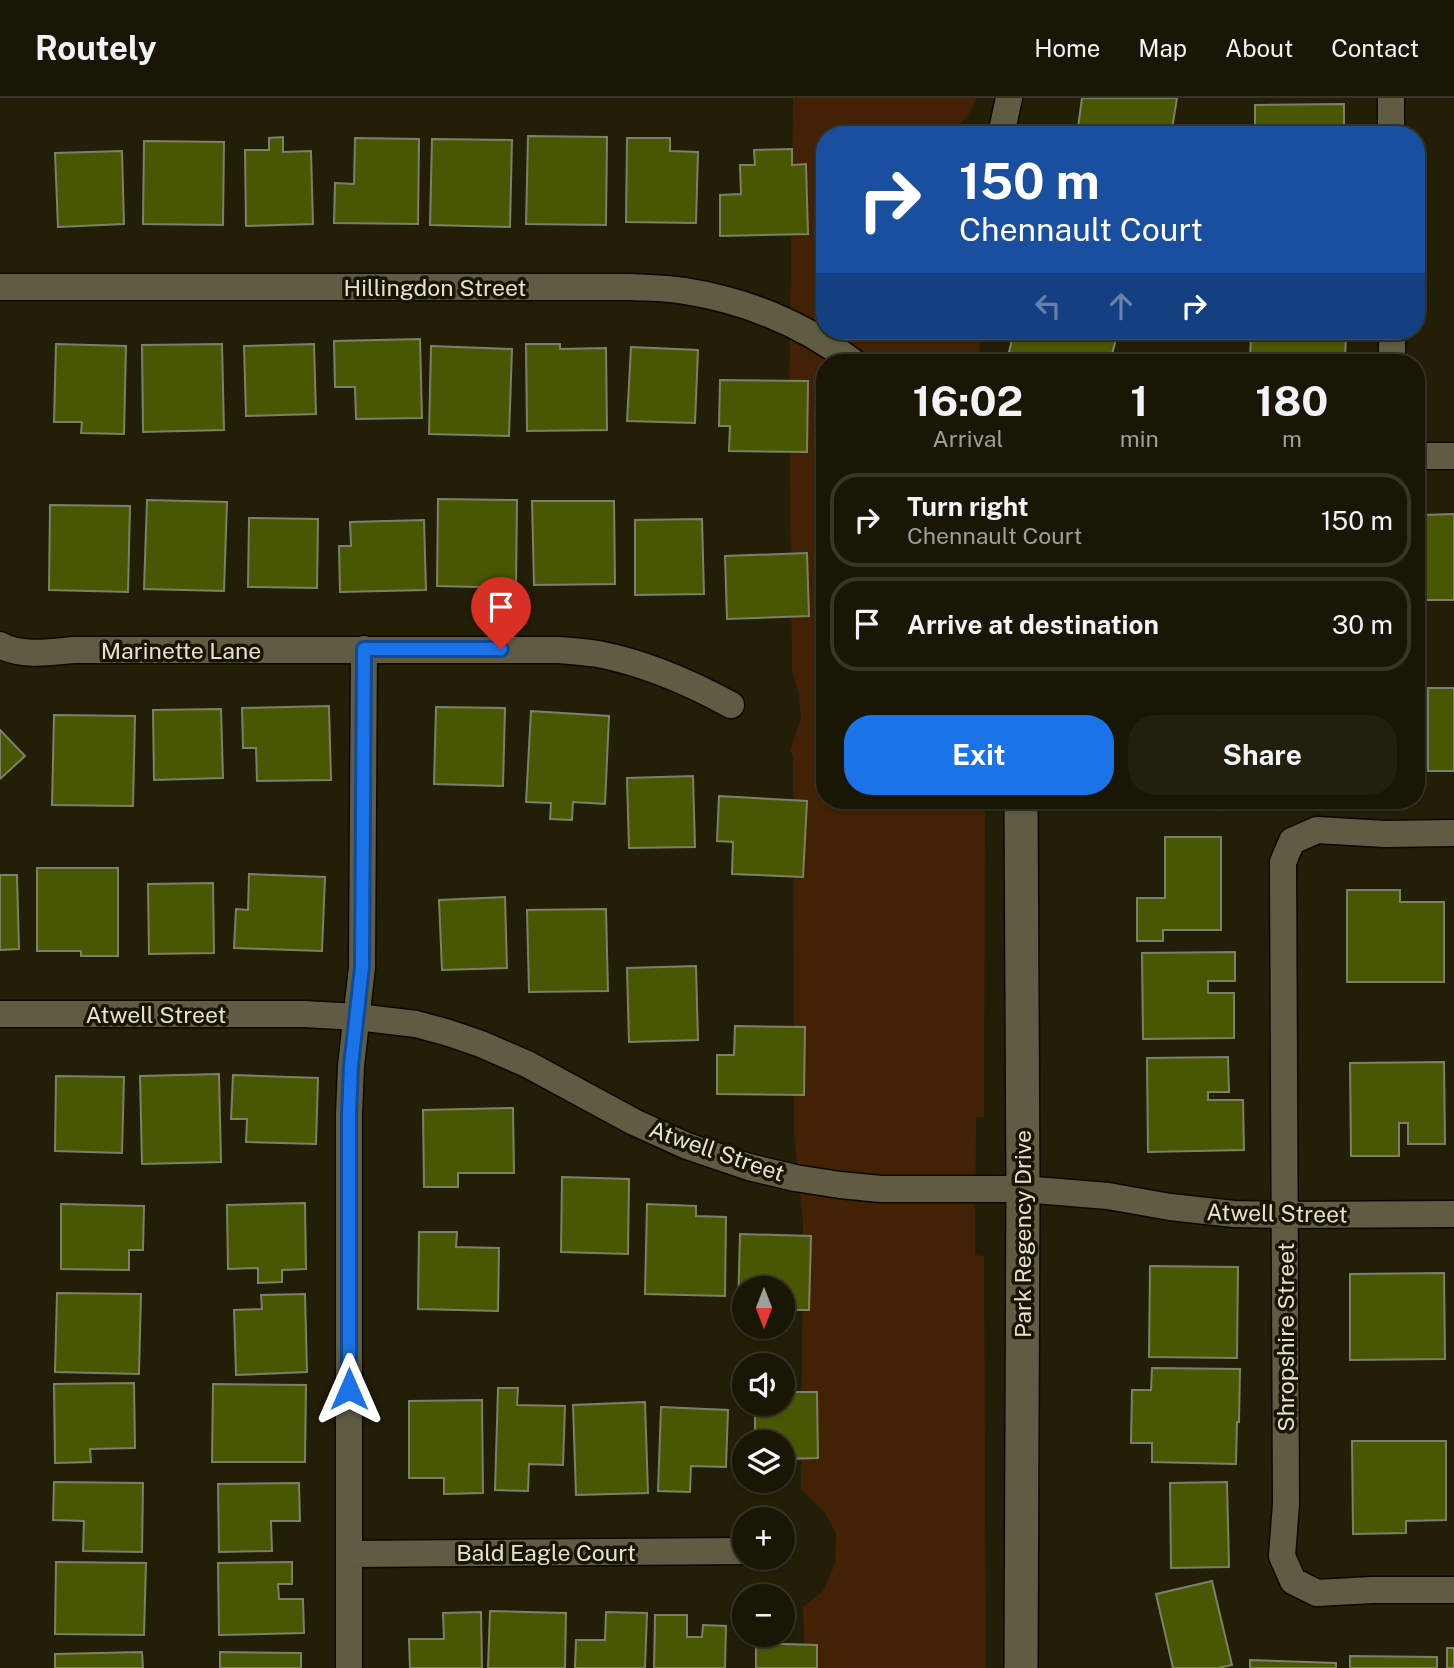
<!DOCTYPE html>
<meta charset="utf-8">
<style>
:root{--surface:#1a1605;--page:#231f0f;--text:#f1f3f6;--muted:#9f9f9a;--line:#383527;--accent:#1a73e8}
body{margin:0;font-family:"Public Sans",sans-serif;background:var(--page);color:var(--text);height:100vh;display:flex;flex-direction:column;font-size:26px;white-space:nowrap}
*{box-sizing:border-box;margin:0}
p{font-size:23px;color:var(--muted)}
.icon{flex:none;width:38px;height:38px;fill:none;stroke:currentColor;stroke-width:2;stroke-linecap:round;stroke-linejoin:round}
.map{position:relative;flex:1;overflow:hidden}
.drawer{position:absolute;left:816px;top:256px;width:609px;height:455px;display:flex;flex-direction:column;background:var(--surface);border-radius:28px;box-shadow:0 2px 5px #0004,0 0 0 2px var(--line)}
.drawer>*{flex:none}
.top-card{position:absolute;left:816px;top:28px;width:609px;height:214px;border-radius:28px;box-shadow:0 2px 5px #0004,0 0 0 2px var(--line);background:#1a4fa0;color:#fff;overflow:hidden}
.needle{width:46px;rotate:180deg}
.tools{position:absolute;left:732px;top:1178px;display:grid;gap:14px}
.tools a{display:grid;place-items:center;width:63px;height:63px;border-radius:50%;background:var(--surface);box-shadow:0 2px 5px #0004,0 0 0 2px var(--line);font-size:35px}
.pin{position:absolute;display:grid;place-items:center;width:60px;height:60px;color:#fff;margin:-72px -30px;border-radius:50% 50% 50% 0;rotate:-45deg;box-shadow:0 0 7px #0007}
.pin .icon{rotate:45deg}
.me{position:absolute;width:77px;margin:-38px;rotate:0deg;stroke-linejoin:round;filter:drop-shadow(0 0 5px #0008)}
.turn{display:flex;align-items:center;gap:24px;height:147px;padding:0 28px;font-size:32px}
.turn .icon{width:91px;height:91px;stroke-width:2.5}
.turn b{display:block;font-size:49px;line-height:60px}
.lanes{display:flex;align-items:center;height:66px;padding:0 28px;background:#0003;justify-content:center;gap:35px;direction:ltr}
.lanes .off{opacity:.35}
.eta{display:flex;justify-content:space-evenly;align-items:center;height:119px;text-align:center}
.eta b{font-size:42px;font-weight:700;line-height:49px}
.cta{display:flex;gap:14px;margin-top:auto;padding:14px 28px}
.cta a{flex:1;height:80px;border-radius:28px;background:var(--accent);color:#fff;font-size:28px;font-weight:700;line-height:80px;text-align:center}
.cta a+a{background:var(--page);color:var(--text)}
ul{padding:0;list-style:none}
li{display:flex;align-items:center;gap:21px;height:94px;margin:0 14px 10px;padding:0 14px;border:4px solid var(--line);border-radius:28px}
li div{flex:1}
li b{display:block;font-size:26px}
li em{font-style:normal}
header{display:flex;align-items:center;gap:42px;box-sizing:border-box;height:98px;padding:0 35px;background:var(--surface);border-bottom:2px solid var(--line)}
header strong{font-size:33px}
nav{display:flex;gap:38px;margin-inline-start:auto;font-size:24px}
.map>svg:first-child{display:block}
.green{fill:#432104}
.building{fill:#4a5702;stroke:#7b8168;stroke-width:2}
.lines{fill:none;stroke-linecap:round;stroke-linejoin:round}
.minor-casing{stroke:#0c0800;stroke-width:29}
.tertiary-casing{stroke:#0c0800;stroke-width:36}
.minor{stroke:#605c43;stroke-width:26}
.tertiary{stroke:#605c43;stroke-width:33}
.route-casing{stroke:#114b97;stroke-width:18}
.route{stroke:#1a73e8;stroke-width:12}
.labels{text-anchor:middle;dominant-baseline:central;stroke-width:7;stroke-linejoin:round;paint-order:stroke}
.street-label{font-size:23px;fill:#e4e1d3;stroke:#1a1501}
</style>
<header>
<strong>Routely</strong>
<nav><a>Home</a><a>Map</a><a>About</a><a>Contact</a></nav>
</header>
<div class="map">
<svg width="1454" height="1570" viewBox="0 0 1454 1570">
<rect width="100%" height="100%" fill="#231e07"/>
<path class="green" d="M793 0H977C971 15 961 27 948 37H824V233H980L979 264H824V702H985L984 1020 976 1019 975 1157 984 1158 986 1570H805L803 1509 823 1493 835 1466 836 1435 825 1415 801 1391 803 1124 794 1036 793 660 790 652 801 621 799 597 792 571 789 308Z"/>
<path class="building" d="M1082 0H1177L1171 37H1077Z
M1344 6V36L1255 37V7Z
M528 38 607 39 606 127 526 126Z
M283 39V54L311 53 313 126 246 128 245 52H269V40Z
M355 40 419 41 418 126 334 125 335 85 354 86Z
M627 40H670V53L698 54 696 125 626 124Z
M432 41 512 42 510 129 430 127Z
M144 43 224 44 223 127 143 126Z
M792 51V67L806 66 808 136 720 138V97L741 96 740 67H755L754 52Z
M122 53 124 126 58 129 55 55Z
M1014 233H1118L1110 264H1050L1009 254Z
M1251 233H1346L1345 264H1250Z
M420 241 422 320 356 321 355 289H335L334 243Z
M56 246 126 248 124 336 81 335 82 324H54Z
M222 246 224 332 143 334 142 247Z
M314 246 316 316 246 318 244 248Z
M526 246H560V251L606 250 607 332 527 333Z
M431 248 512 251 509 338 429 336Z
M631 249 698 252 695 325 627 323Z
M720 282 808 283 807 354 729 353 730 328H719Z
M438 401 517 402 516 490 437 488Z
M147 402 227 404 224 493 144 491Z
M532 403H614L615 486 534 487Z
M50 407 130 408 128 494 49 492Z
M1454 416V502H1423L1422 417Z
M249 420 318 421 317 490 248 489Z
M702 421 704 496 635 497V422Z
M424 422 426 492 340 494 339 448H351L350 424Z
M807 455 809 518 727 521 725 458Z
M1428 590H1454V673H1428Z
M329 608 331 682 257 683 256 650H243L242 610Z
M436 609 505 610 503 688 434 686Z
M221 611 223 680 154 682 153 612Z
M531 613 609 618 605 706 573 704 572 722 550 721 551 705 526 704Z
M54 617 135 618 133 708 52 707Z
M0 632 25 658 0 681Z
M693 678 695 749 629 750 627 680Z
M719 698 807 703 803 779 732 776 733 744 717 743Z
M1212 702H1233L1219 712Z
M1165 739H1221V832H1163V843H1137V800H1165Z
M37 770H118V858H81V853H37Z
M249 776 325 779 322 853 234 850 236 811 248 812Z
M0 777H17L19 851 0 852Z
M213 785 214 855 149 856 148 786Z
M1347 792H1400V804H1444V884H1347Z
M505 799 507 870 442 872 439 802Z
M606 811 608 893 529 894 527 812Z
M1235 854V883H1208V895H1234V940L1143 941 1142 855Z
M696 868 698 942 629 944 627 870Z
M735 928 805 929 804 997 717 996V957H734Z
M1228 959 1229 994H1208V1002H1243L1244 1052 1148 1054 1147 960Z
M1444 964 1445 1046H1408V1025H1399V1058H1351L1350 965Z
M219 976 221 1064 142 1066 140 978Z
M233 977 318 980 316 1046 246 1044 247 1021H231Z
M56 978 124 979 122 1055 55 1053Z
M513 1010 514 1075H458V1089H424L423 1012Z
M562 1079 629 1081 628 1156 561 1154Z
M305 1105 306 1171 282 1172V1184L258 1185V1170L228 1171 227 1107Z
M61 1106 144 1108 143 1152H129V1172L61 1171Z
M647 1106 696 1108V1118L726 1119 725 1198 645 1196Z
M419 1134H457L456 1149 499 1150 498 1213 418 1211Z
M740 1136 811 1138 809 1212H782V1190H744V1211H738Z
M1150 1168 1238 1169 1237 1260 1149 1259Z
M1444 1175 1445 1261 1350 1262V1176Z
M57 1195 141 1196 139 1276 55 1274Z
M305 1196 307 1274 236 1277 234 1212 262 1211 261 1197Z
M1152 1270 1240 1271 1239 1324H1237L1236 1366 1152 1364V1345H1131L1132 1292H1151Z
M134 1285 135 1350 90 1351 91 1364 55 1365 54 1286Z
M213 1286 306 1287 305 1364H212Z
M498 1290H518L517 1307 565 1308 563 1367 529 1366 528 1393 495 1392Z
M782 1294H817L818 1360 782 1361V1344H755V1306H782Z
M482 1302 483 1395 444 1396V1380H409V1303Z
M645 1304 648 1395 576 1397 573 1307Z
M661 1309 728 1312 726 1369 691 1368 690 1394 658 1393Z
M1352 1343H1446V1422L1406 1423V1435L1353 1436Z
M54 1384 143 1385 142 1454 83 1453 84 1423 53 1422Z
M1227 1384 1229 1469 1171 1470 1170 1385Z
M299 1385 300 1423H271L272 1453 219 1454 218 1386Z
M56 1464 146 1465 144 1537 55 1536Z
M292 1464V1486H278L279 1501H303L304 1535 219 1537 218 1465Z
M1212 1483 1232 1567 1218 1570H1173L1156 1496Z
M490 1513 566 1515 565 1570H488Z
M481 1514 482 1570H410L409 1541H444L443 1515Z
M606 1514 647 1515 645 1570H575L576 1542H605Z
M655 1517H687V1539H702L703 1527 726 1528 725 1570H654Z
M756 1545 817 1547V1570H756Z
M1447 1550H1454V1570H1447Z
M142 1554 143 1570H55V1556Z
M220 1554 301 1555V1570H220Z
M1350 1558 1437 1559V1570H1350Z
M1250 1562 1336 1565V1570H1250Z"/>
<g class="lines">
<g class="minor-casing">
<path id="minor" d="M1391 0V37
M1001 37 1009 0
M0 189H631C649 190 668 190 685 193 748 203 803 226 853 264
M1392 233V264
M1416 358H1454
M0 547C21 559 51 554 74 552H559C572 553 585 554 598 556 645 565 689 584 731 607
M1454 735 1385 736 1317 732 1292 743 1283 764 1286 1406 1282 1458 1293 1483 1317 1495 1372 1492H1454
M0 916H304L357 919 416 926 449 935 481 946 527 966 634 1024 687 1048 749 1069 795 1080 840 1087 881 1091H1023L1108 1098 1170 1109 1234 1116 1285 1117 1454 1116
M349 1456 744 1453
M349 1570V1016L351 968 362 869 364 551"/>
</g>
<g class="tertiary-casing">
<path id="tertiary" d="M1021 702 1023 1091 1021 1570"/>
</g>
<use href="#minor" class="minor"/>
<use href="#tertiary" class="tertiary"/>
</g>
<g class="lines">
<g class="route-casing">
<path id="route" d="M349 1291V1016L351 968 362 869 364 551H501"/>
</g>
<use href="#route" class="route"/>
</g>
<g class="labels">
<g class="street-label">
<text x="435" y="189">Hillingdon Street</text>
<text x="181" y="552">Marinette Lane</text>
<text x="156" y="916">Atwell Street</text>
<text transform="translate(717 1053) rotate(19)">Atwell Street</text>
<text transform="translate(1277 1115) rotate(1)">Atwell Street</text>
<text transform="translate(1022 1136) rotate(-90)">Park Regency Drive</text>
<text transform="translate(1285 1239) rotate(-90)">Shropshire Street</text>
<text x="546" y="1454">Bald Eagle Court</text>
</g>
</g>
</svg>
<div class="tools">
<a><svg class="needle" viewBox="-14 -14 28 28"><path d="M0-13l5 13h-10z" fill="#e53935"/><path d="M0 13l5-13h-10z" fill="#9f9f9a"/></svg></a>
<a><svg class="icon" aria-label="sound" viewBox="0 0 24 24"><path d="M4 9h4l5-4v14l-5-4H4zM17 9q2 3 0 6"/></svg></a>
<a><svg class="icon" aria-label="layers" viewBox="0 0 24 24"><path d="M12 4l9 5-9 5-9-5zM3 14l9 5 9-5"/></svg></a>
<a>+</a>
<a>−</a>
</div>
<div class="pin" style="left:501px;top:551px;background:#d93025"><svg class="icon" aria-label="arrive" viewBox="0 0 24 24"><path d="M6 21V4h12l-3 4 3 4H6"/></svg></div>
<svg class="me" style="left:349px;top:1291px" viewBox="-20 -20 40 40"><path d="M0-17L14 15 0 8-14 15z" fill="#1a73e8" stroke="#fff" stroke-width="4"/></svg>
<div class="top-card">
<div class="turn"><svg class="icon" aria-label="right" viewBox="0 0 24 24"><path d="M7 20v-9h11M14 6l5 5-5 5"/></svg><div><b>150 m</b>Chennault Court</div></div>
<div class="lanes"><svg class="icon off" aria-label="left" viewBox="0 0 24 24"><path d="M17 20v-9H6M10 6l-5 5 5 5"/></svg><svg class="icon off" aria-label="ahead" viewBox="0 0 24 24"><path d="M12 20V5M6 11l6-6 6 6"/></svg><svg class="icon" aria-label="right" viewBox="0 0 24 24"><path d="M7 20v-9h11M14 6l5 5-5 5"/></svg></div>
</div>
<section class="drawer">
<div class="eta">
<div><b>16:02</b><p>Arrival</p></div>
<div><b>1</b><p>min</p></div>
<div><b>180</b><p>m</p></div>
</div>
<ul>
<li><svg class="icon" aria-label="right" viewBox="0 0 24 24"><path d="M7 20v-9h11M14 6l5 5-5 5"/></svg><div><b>Turn right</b><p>Chennault Court</p></div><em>150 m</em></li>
<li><svg class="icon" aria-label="arrive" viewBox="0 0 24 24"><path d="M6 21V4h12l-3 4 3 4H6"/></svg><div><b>Arrive at destination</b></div><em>30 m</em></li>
</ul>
<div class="cta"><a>Exit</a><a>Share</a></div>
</section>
</div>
